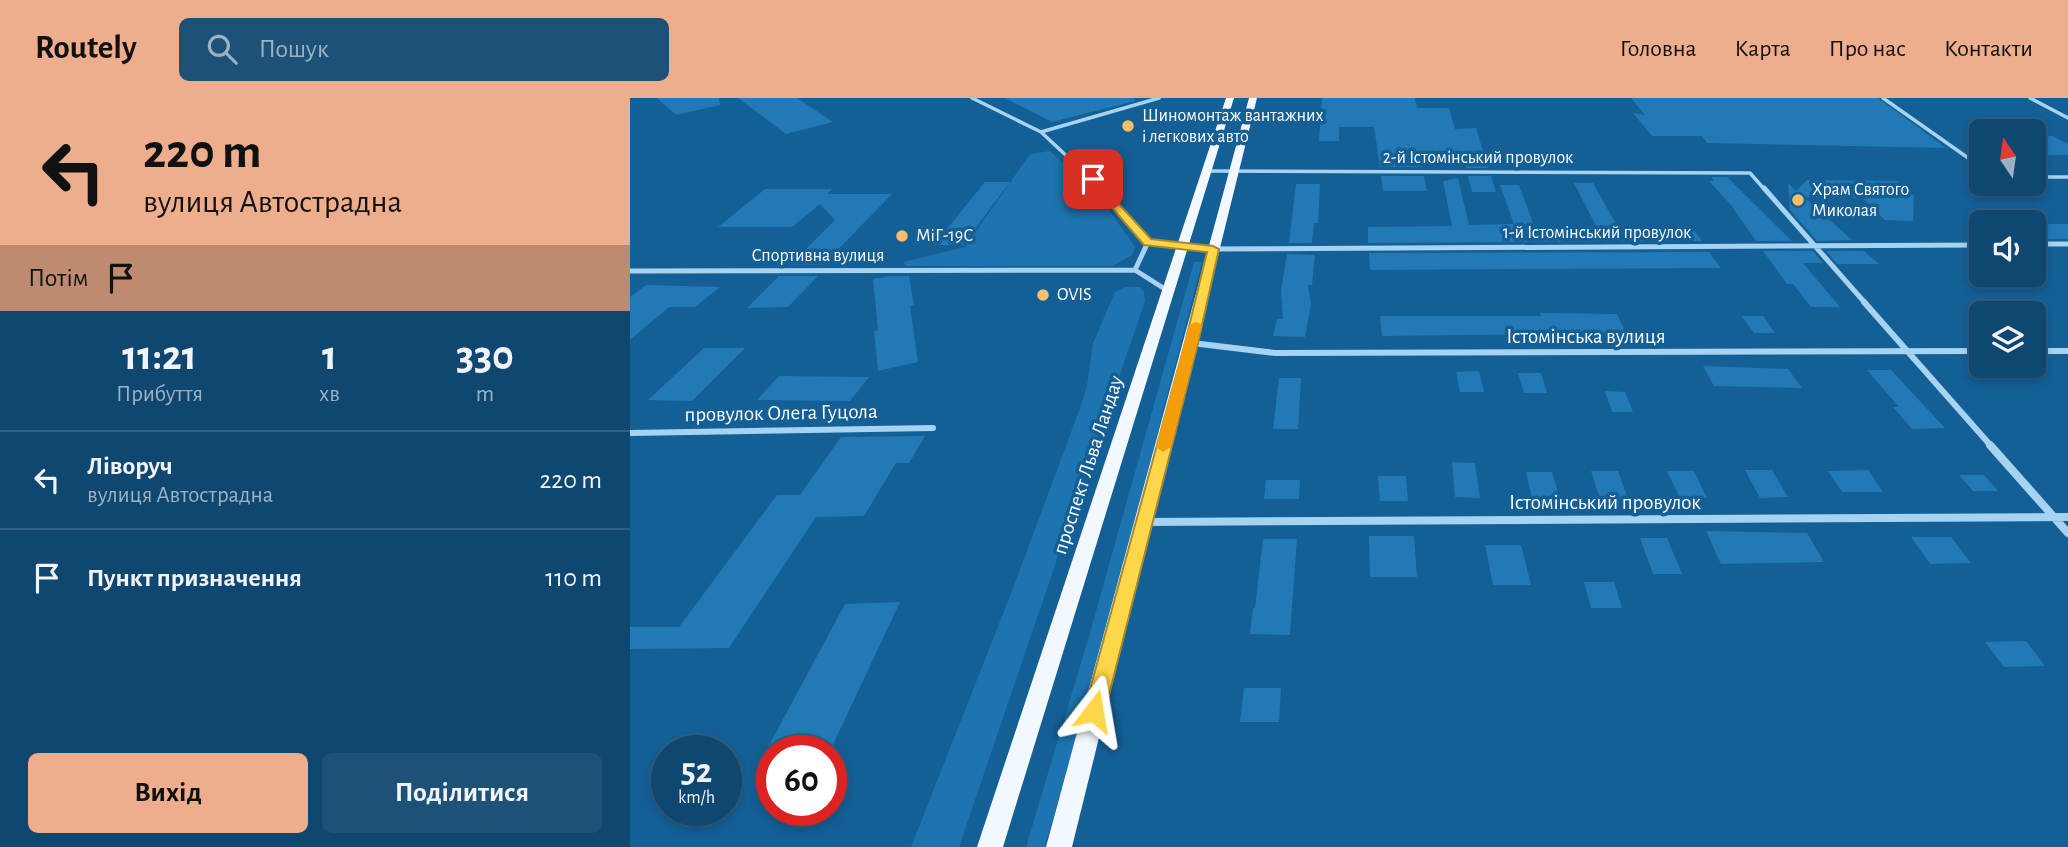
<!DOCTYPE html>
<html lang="uk">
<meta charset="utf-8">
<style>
:root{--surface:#0f4770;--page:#1d5178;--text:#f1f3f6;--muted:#9bb2c3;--line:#2f5f83;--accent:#eead8d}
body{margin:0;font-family:"Alegreya Sans",sans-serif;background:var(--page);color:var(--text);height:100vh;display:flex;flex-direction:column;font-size:26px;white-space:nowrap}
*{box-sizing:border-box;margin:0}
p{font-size:23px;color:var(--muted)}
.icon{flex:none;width:38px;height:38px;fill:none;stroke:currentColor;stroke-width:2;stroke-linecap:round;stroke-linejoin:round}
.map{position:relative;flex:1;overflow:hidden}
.details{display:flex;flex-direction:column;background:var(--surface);width:630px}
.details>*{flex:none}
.guide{background:#eead8d;color:#111;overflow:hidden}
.needle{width:46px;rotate:347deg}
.tools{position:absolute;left:1339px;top:21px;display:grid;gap:14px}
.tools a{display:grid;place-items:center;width:77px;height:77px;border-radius:10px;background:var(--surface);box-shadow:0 4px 10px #0003,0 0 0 2px var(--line);font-size:35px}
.speed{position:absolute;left:21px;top:637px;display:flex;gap:14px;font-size:35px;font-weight:700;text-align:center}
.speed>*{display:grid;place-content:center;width:91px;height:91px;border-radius:50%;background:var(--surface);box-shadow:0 4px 10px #0003,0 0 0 2px var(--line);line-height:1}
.speed small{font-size:18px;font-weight:400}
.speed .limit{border:10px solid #d22;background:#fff;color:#111}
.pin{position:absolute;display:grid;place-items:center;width:60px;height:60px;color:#fff;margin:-30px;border-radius:14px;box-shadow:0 4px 10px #0006}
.me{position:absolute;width:77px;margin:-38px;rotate:14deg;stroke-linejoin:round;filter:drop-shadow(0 0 5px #0008)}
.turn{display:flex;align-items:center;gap:24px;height:147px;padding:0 28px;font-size:32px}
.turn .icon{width:91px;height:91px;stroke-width:2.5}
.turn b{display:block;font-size:49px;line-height:60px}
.then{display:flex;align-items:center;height:66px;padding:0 28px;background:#0003;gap:14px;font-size:26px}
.eta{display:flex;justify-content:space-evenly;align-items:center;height:119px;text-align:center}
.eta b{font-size:42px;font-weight:600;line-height:49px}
.button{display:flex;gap:14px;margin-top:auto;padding:14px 28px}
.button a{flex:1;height:80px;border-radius:10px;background:var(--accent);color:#111;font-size:28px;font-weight:600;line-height:80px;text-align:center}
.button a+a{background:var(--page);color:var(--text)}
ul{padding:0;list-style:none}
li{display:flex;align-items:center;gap:21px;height:98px;padding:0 28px;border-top:2px solid var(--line)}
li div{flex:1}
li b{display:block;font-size:26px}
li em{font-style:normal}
header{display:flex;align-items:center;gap:42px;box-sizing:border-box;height:98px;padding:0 35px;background:var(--accent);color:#111}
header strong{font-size:33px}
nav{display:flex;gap:38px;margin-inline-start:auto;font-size:24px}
.search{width:490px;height:63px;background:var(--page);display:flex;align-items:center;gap:18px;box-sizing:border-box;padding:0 24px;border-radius:10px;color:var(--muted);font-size:26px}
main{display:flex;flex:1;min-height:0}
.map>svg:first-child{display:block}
.green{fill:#1d74b0}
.building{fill:#2379b5}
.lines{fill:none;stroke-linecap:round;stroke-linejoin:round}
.street-far3{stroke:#a6d3f2;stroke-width:3.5}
.street-far2{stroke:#a6d3f2;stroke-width:5}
.street-far1{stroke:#a6d3f2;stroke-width:6}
.street{stroke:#a6d3f2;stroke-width:8}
.primary{fill:#f1f8ff;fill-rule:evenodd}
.route{fill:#ffd54a;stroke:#a68a30;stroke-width:2}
.slow{fill:#f59e0b}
.poi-dot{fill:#ffbe67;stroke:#145f96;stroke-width:2.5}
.labels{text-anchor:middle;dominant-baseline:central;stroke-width:7;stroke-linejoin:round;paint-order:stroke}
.far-poi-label{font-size:18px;fill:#fff;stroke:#145f96;text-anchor:start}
.far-street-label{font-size:18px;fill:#fff;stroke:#145f96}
.street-label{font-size:21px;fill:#fff;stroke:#145f96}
</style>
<header>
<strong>Routely</strong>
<div class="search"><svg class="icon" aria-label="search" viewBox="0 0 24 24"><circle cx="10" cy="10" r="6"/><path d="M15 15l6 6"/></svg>Пошук</div>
<nav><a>Головна</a><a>Карта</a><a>Про нас</a><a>Контакти</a></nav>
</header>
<main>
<section class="details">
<div class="guide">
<div class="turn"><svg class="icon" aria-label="left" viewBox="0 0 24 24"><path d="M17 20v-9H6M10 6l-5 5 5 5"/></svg><div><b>220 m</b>вулиця Автострадна</div></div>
<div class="then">Потім<svg class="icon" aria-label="arrive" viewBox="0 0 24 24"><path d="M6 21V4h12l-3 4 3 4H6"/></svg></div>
</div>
<div class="eta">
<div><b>11:21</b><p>Прибуття</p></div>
<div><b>1</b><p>хв</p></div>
<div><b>330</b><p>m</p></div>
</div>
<ul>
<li><svg class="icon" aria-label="left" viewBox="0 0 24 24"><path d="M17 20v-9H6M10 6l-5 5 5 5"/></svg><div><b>Ліворуч</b><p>вулиця Автострадна</p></div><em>220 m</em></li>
<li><svg class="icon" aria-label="arrive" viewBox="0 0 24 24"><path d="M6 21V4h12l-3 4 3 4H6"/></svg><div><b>Пункт призначення</b></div><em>110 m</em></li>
</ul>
<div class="button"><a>Вихід</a><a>Поділитися</a></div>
</section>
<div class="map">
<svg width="1438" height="749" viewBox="0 0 1438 749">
<rect width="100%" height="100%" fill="#145f96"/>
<path class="green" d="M420 53 475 106 505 149 502 157 483 168H276L273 164 335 149 400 56Z
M564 164H572L474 540 415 749H396L459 538Z
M496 189H510L514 194 515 203 329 749H281L382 493 450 310 457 288 463 245 485 194Z"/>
<path class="building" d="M27 0H89L90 7 46 17Z
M108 0H167L203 24 156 36Z
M375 0H504L505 3 422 24Z
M692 0H785L787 10H819L825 31 846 30 858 70H836L833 60H790L792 69H750L744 29H709V43H689Z
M1001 0H1248L1316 50 1077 45 1072 38H1022L1003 15 1015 17Z
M1404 37 1423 38 1438 46V57H1404Z
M751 78H794L797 93H753Z
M838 78H861L866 94H842Z
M1082 79H1097L1162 143H1126L1101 107 1079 83H1084Z
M828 80 839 127 884 126 870 87H889L904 128H966L944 85H963L987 128 1062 130 1072 143 738 145V129L822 128 813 83Z
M1177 82 1267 83 1284 98 1283 123 1255 122 1233 100 1174 99 1222 142 1187 143 1160 112 1158 85 1166 93Z
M355 84H380L333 147H304Z
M666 86H690L688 125H684L682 145H659Z
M135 91H202L197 96H262L193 167H160L205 122 190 106 162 129H88Z
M1404 126H1438V141H1411L1404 136Z
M1133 153H1183L1193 165H1173L1210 209H1181L1163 186H1157Z
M1196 153H1234L1249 166H1207Z
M1079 154 1091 170 740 172 739 155Z
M657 156 685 157 682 187H678L681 206 675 239 643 238 647 221H653L651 193Z
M149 178H188L158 209 117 210Z
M261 178H279L284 207 280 208 288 264 248 273 244 233 248 232 243 181Z
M16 187 90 189 65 209H39L0 242V199Z
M910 215 987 216 996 235 752 238 750 218H911Z
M1112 218H1133L1145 235H1124Z
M74 250H115L62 303 18 302Z
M1073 268 1158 271 1172 290 1084 288Z
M1237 272H1261L1315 330 1282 331 1263 309H1269Z
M849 273 854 294H830L826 274Z
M888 275H911L917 295H894Z
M149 278 239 279 220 303 127 302Z
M649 280H671L668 331H643Z
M975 293 995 294 1003 314H982Z
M295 338 279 365H266L234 418 186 419 99 550 0 551V529H49L147 397H170L211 339Z
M822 364 845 365 850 400 825 399Z
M1115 372H1142L1158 399 1130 400Z
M1238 372 1253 394H1212L1198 373Z
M961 373H988L998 401H970Z
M1037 373H1064L1077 400H1050Z
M896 374H922L930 401H902Z
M1329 377H1354L1368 393H1343Z
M748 378H776L778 403H750Z
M636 382H670L669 401H634Z
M1076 433 1177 435 1194 464 1091 466Z
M739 438H784L787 479H740Z
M1281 439H1321L1341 465 1300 466Z
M1010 440H1037L1052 476H1023Z
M633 441H667L660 537 620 536 623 510H625Z
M855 447H891L901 487H863Z
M954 484H984L992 510H961Z
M270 504 200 653H136L215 506Z
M1396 543 1415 568 1374 569 1355 544Z
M614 590H651L649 624H610Z"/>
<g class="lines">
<path class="street-far3" d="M342 0 411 34 473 92
M1253 0 1351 69
M1400 0 1438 20
M411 34 529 0
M576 73 1120 75 1135 92
M1404 79H1438"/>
<path class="street-far2" d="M471 90 518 144 583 151 1351 147
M1134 90 1236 206
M1404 146H1438
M505 172 518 144
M0 173 505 172 538 193"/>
<path class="street-far1" d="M1234 204 1362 349
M562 245 645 255 1351 253
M1404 253H1438
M0 335 303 330"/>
<path class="street" d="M1360 347 1438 435
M514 424 1438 419"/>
<path class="primary" d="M596 0H604L373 749H347Z
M619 0H627L442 749H416Z"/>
</g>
<path class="route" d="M463 78 521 141 583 148 589 151 568 245 475 613 472 620 464 623 457 620 454 613 555 245 577 154 514 147 459 83V79Z"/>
<path class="slow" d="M566 224 572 227 541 349 533 354 526 349 559 227Z"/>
<g class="poi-dot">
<circle cx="498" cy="28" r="7"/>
<circle cx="1168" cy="102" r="7"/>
<circle cx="272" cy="138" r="7"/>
<circle cx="413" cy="197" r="7"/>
</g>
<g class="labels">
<g class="far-poi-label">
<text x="512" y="18">Шиномонтаж вантажних<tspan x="512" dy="21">і легкових авто</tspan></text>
<text x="1182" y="92">Храм Святого<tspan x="1182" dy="21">Миколая</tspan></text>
<text x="286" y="138">МіГ-19С</text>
<text x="427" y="197">OVIS</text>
</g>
<g class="far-street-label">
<text x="848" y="60">2-й Істомінський провулок</text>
<text x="967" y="135">1-й Істомінський провулок</text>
<text x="188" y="158">Спортивна вулиця</text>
</g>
<g class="street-label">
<text x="956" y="238">Істомінська вулиця</text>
<text transform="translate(151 315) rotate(-1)">провулок Олега Гуцола</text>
<text transform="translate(458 367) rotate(-72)">проспект Льва Ландау</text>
<text x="975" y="404">Істомінський провулок</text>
</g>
</g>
</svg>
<div class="tools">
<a><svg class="needle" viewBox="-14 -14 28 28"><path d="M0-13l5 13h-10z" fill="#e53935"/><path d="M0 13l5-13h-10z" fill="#9bb2c3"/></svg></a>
<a><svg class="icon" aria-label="sound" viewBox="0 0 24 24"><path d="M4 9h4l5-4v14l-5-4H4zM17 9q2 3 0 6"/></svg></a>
<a><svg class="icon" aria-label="layers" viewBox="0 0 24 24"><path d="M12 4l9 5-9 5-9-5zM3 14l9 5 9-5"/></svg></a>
</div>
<div class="speed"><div>52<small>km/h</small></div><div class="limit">60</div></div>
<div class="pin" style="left:463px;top:81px;background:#d93025"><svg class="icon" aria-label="arrive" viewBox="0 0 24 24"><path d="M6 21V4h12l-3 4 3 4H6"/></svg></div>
<svg class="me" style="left:464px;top:613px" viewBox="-20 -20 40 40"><path d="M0-17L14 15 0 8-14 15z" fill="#ffd54a" stroke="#fff" stroke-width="4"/></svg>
</div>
</main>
